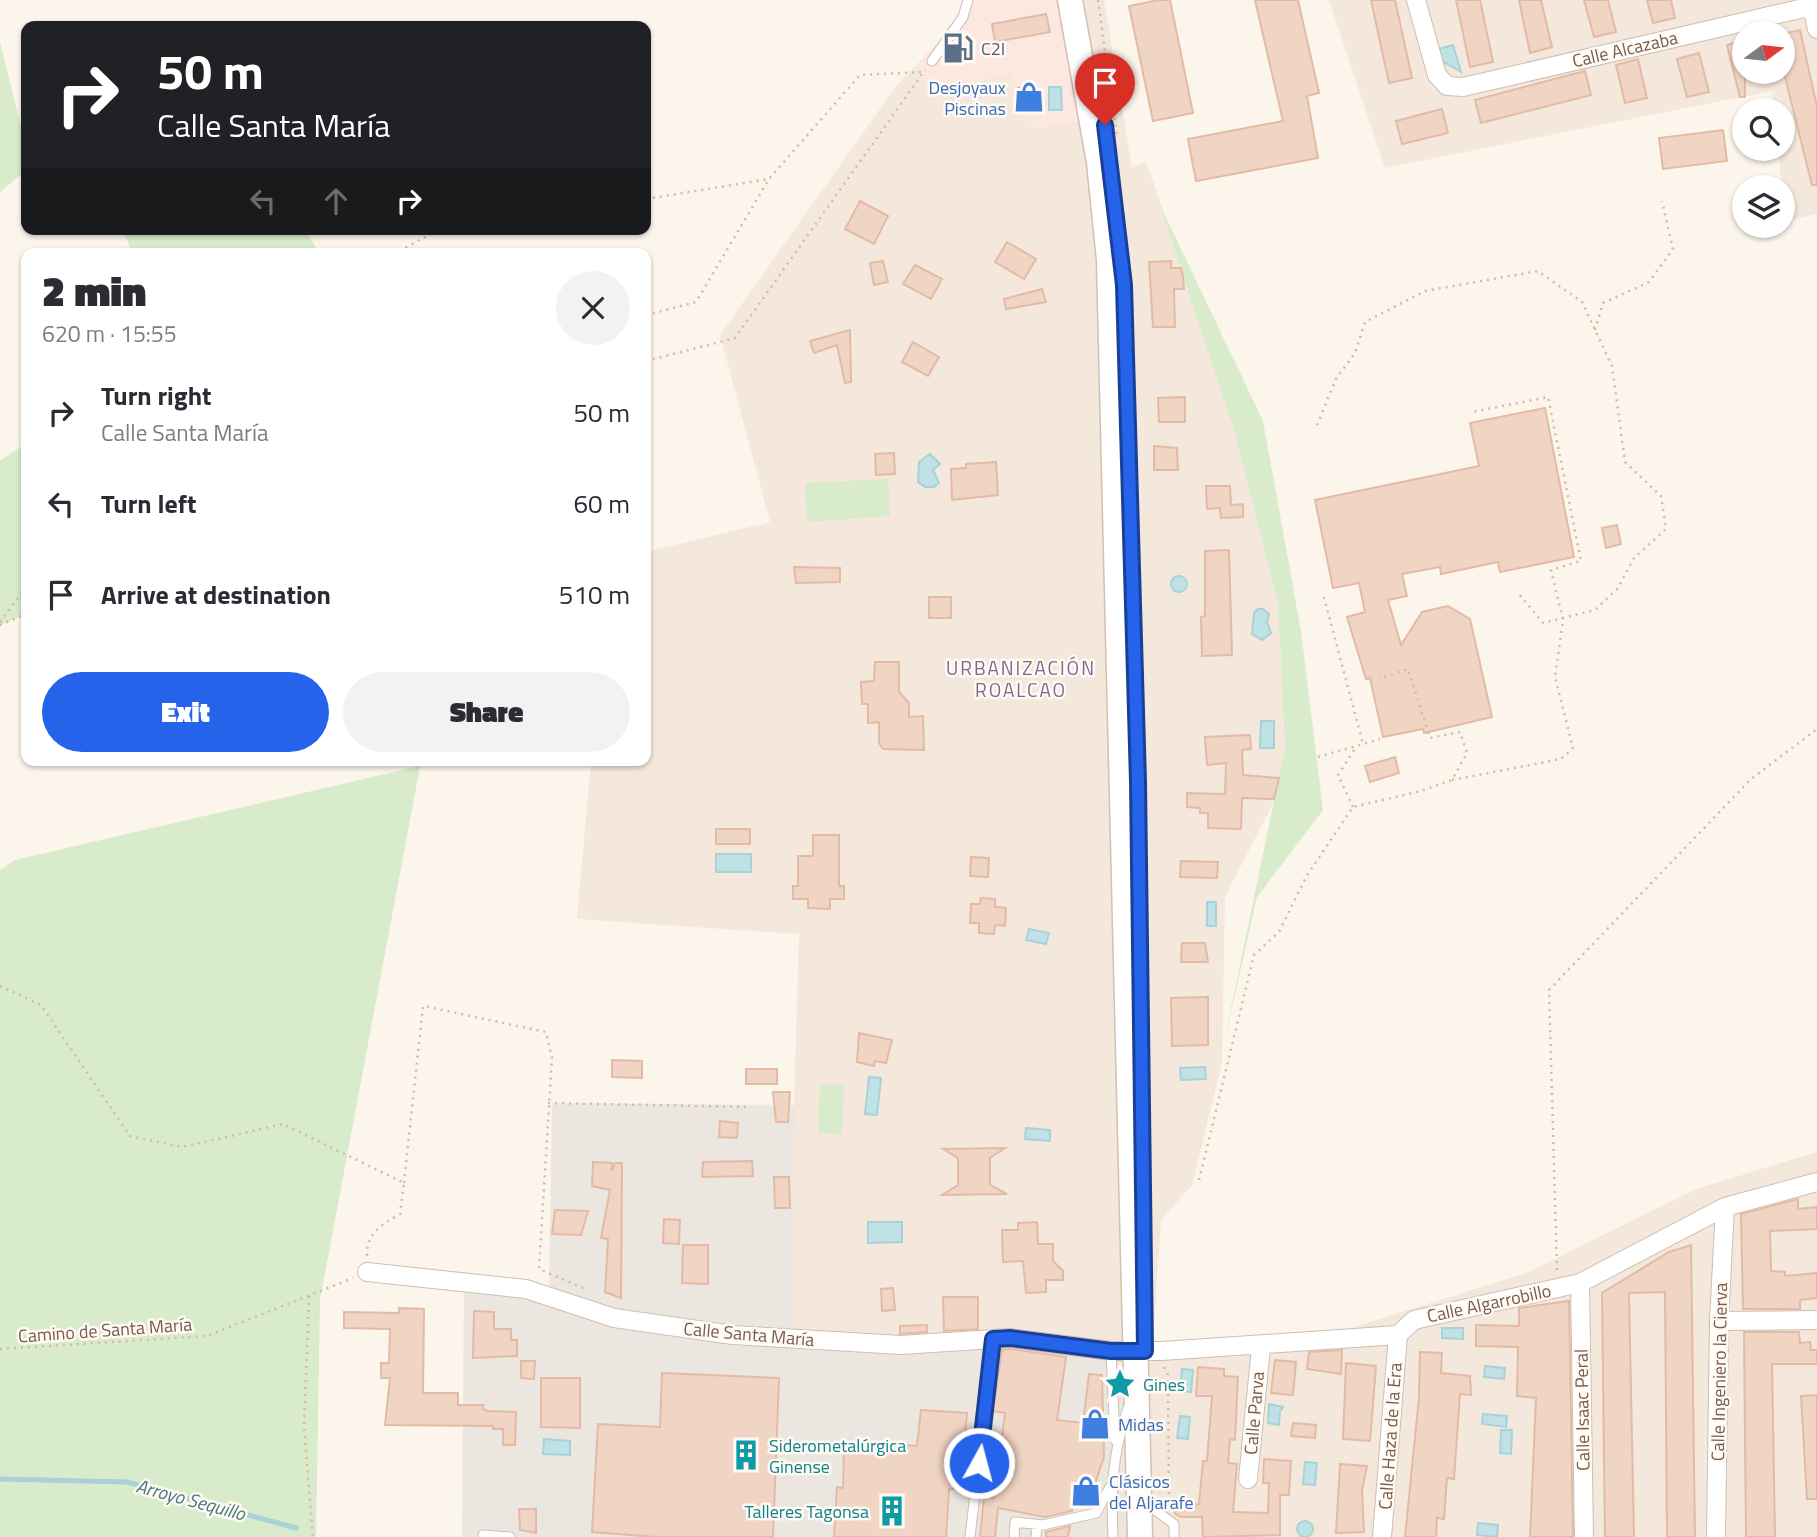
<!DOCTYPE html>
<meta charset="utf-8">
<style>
:root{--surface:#fff;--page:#f2f2f3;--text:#2b2b33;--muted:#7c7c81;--accent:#2563eb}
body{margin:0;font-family:"Titillium Web",sans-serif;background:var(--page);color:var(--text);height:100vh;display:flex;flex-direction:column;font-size:26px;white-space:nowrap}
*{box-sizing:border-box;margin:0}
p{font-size:23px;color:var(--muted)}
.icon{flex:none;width:38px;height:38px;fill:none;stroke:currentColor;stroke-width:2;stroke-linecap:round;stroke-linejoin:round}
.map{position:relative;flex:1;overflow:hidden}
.drawer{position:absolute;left:21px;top:248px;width:630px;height:518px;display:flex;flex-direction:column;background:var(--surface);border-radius:14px;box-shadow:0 2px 5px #0004}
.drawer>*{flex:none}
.hud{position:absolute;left:21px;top:21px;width:630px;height:214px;border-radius:14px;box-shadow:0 2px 5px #0004;background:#202124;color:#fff;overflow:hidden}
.needle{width:46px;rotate:75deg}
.controls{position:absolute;left:1732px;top:21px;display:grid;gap:14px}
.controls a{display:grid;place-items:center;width:63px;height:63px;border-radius:50%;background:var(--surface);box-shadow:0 2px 5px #0004;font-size:35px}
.pin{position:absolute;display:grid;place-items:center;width:60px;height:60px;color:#fff;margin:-72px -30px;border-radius:50% 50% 50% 0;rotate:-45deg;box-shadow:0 0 7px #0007}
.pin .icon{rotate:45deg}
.me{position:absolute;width:77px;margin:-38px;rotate:7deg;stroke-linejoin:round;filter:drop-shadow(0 0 5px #0008)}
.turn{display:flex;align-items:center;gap:24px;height:147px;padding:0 21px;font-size:32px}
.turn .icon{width:91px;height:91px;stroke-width:2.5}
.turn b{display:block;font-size:49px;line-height:60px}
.lanes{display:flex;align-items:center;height:66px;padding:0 21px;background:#0003;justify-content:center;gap:35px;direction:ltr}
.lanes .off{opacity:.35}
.round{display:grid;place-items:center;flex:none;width:74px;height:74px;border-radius:37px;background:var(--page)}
.head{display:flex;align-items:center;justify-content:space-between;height:119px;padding:0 21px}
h1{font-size:42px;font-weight:800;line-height:52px}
.cta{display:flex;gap:14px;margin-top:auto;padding:14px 21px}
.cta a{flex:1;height:80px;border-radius:42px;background:var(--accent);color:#fff;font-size:28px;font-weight:800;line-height:80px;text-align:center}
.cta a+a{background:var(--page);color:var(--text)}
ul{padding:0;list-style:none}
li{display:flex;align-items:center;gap:21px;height:91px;padding:0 21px}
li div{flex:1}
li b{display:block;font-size:26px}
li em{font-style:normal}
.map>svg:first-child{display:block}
.residential{fill:#f4e7db;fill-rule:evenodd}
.commercial{fill:#fce8e1}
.industrial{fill:#ece6e1}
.green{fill:#d8ebca}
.water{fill:#c0e2e6;stroke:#a7d2d8;stroke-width:2}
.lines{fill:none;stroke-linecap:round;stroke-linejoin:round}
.stream{stroke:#a7d2d8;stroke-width:5}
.building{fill:#f1d5c4;stroke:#e3bba5;stroke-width:2}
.service-casing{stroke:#cfbeb1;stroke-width:11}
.minor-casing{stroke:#cfbeb1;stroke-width:20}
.secondary-casing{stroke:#d5bfb1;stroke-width:27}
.path{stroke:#d7b8a7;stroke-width:2.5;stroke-dasharray:2 5;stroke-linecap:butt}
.service{stroke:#fff;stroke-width:9}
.minor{stroke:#fff;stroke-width:18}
.secondary{stroke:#fff;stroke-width:24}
.route-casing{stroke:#184099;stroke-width:18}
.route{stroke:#2563eb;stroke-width:12}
.labels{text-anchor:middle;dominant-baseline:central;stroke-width:5;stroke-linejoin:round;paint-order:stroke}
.service-label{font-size:18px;fill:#4e5e75;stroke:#fffaf3;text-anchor:start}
.street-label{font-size:18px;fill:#785c4e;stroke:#fffaf3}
.shop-label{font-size:18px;fill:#366cbe;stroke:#fffaf3;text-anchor:start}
.culture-label{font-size:18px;fill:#0d838f;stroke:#fffaf3;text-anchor:start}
.neighbourhood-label{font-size:19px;letter-spacing:2px;fill:#836793;stroke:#fffaf3}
.water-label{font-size:19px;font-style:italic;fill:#457b83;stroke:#fffaf3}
</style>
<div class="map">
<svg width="1817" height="1537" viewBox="0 0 1817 1537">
<rect width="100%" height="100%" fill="#fcf5ec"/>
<path class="residential" d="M966 0H1104L1132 168 1146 161 1223 384 1278 603 1285 748 1273 803 1225 897 1222 1062 1192 1185 1161 1220 1153 1342 1143 1356 1338 1332 1529 1272 1696 1189 1817 1152V1537H1143L855 1343 733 1335 552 1103 794 1105 799 934 577 919 591 761H646V552L770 522 720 335 896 86 963 17Z
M1329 0H1817V214L1785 221 1778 149H1783V110H1775L1772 91 1385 168ZM1745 33H1783V72H1745Z"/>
<path class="commercial" d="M966 0H1059L1083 121 1034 129 1010 74 926 93 919 62 963 17Z"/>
<path class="industrial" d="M552 1103 794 1106 792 1336 855 1343 1143 1357V1537H462L464 1282 549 1296Z"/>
<path class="green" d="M0 42 26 147V170L0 192Z
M1160 205 1263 421 1301 631 1323 810 1257 897 1223 1047 1285 748 1278 603 1233 426Z
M122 229H306L319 254H133Z
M26 443V614L0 625V461Z
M888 479 890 516 807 522 805 483Z
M419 761H421L320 1300 316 1537H0V870L15 860 420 766Z
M820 1084 844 1085 842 1134 818 1133Z"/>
<path class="water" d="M1453 45 1461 72 1442 61 1439 49Z
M1049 87H1061L1062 110H1049Z
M930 454 940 464 933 470 939 483 934 487H925L918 482 919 462Z
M1171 584a8 8 0 1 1 16 0a8 8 0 1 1-16 0Z
M1258 609H1263L1269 614 1267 622 1271 633 1262 640 1252 634 1254 613Z
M1261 721H1274V748H1260Z
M716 854H751V872H716Z
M1207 902H1216V926H1207Z
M1029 929 1049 933 1046 944 1026 940Z
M1205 1067 1206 1079 1181 1080 1180 1068Z
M869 1077 881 1078 877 1115 865 1114Z
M1026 1128 1050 1130V1141L1025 1139Z
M868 1222H902V1242L868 1243Z
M1442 1328H1463V1339L1442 1338Z
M1485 1366 1505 1368 1504 1379 1484 1377Z
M1182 1369 1193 1370 1191 1392 1180 1391Z
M1269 1404 1283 1407 1280 1411 1279 1425 1268 1423Z
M1483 1414 1507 1416 1506 1427 1482 1424Z
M1180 1416 1190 1417 1188 1439 1177 1438Z
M1501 1430H1512L1511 1454 1500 1453Z
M544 1439 570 1441V1455L543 1454Z
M1305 1462 1317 1463 1315 1485 1303 1484Z
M1297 1529a8 8 0 1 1 16 0a8 8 0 1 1-16 0Z
M1478 1523 1498 1525 1497 1537 1477 1535Z"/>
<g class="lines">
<path class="stream" d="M0 1479 127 1482 296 1528"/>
</g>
<path class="building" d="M1159 0H1170L1193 113 1153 121 1129 6Z
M1255 0H1298L1319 93 1307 96 1318 158 1196 181 1188 139 1283 121Z
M1371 0H1395L1412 78 1389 83Z
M1456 0H1480L1493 62 1470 67Z
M1519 0H1541L1552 47 1530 53Z
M1584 0H1608L1616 32 1594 37Z
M1647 0H1671L1675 18 1653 23Z
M1046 14 1050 32 995 42 992 24Z
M1800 30 1817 107V185H1812L1783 69V34Z
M1745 40V97H1740L1727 45Z
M1699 53 1709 92 1687 97 1677 59Z
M1638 59 1647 98 1625 103 1616 65Z
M1585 71 1591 95 1481 123 1475 100Z
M1032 84 1038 108 1024 111 1018 88Z
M1442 109 1448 133 1402 144 1396 121Z
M1723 130 1727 161 1663 169 1659 138Z
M860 201 888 216 874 244 845 229Z
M1007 242 1036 259 1024 279 995 262Z
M883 261 888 282 874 285 870 263Z
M1171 261V268H1181L1183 276 1184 289H1174L1175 327H1153L1149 262Z
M915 265 942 279 931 299 903 284Z
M1042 289 1046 302 1006 309 1004 299Z
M850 330 851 382 845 383 837 345 814 353 810 341Z
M913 342 939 357 928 376 902 362Z
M1185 397V422H1159L1158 398Z
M1545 408 1574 557 1500 572 1498 562 1441 574 1440 567 1402 574 1407 596 1388 600 1401 645 1422 612 1448 606 1470 619 1492 717 1424 733 1423 729 1383 737 1370 678 1366 679 1347 617 1365 612 1359 583 1333 588 1315 500 1479 466 1470 423Z
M1154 446 1177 448 1178 470H1154Z
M894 453 895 474 876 475 875 454Z
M996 462 998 495 952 500 951 469 966 468V464Z
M1206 486H1230L1231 505 1243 504V517L1221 518 1220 508 1207 509Z
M1617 525 1621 544 1606 548 1602 528Z
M1229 550 1232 655 1202 656 1201 617 1205 616V551Z
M794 567 840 568V582L796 583Z
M929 597H951V618H929Z
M875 662H899V692L909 703V717L923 716 924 750 883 749 879 743V722L868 723V704H862L861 682 874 681Z
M1250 735 1251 749 1242 750 1243 775 1279 778 1274 799 1242 798 1241 829 1208 828V813H1200V808L1187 807V793L1225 794 1226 763 1207 765 1205 737Z
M1395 757 1399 773 1370 782 1365 766Z
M716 829H750V844H716Z
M813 835H839V886H844V899H830V909L808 908V899H793V886H798V856H813Z
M971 857 989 858 988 877 970 876Z
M1181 861 1218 862 1217 878 1180 877Z
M981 898 995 899V907L1006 908 1005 926 995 925 994 934 979 933V923H970L971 904H980Z
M1182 943H1205L1208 962H1181Z
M1208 997V1045L1172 1046 1171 998Z
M859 1033 892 1040 886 1063 875 1061 874 1066 857 1062Z
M612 1060 642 1061V1078L612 1077Z
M746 1069H777V1084H746Z
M773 1092H790L788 1122H776Z
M720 1121 738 1123 737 1138 719 1137Z
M1005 1148 990 1158V1185L1007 1194 942 1195 958 1185V1158L943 1149Z
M752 1161 753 1176 702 1177 703 1162Z
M593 1162 612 1163V1171L615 1163H622L621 1298 605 1292 608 1239 601 1238 610 1190 592 1186Z
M774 1177H789L790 1208H775Z
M1798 1199V1209L1817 1207V1229L1770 1231 1771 1271 1785 1272V1276L1817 1273V1298L1800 1300V1309H1743L1741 1214Z
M555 1210 588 1211 581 1235 552 1234Z
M664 1219 680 1220 679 1244 663 1243Z
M1037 1222 1038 1244H1053V1261L1063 1271V1280H1046V1292L1026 1293 1023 1261 1003 1262 1002 1230H1018V1223Z
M683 1245H708V1284L682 1283Z
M1691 1245 1695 1537H1667L1665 1292 1629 1293 1634 1537H1605L1602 1293 1669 1252Z
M893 1288 895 1310 882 1311 881 1289Z
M943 1297H978V1329L944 1331Z
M1569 1301 1573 1537H1530L1536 1398 1517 1396 1518 1347 1476 1346V1325L1519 1326V1308Z
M399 1308 424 1309 423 1393H458V1405H483V1409L487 1411 516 1412 515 1445H503V1429H493V1426L385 1425 390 1378H381V1363H389L390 1329 344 1328V1312L399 1313Z
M474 1311 494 1312V1329H511V1340H517V1356L473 1358Z
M927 1325V1332L900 1334V1326Z
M1744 1332H1799L1800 1343 1810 1342 1811 1350H1817V1364H1772L1775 1537H1746Z
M1010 1349 1066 1357 1057 1420 1083 1423 1089 1374 1102 1375 1104 1457 1089 1501 1073 1499 1072 1511 1045 1517 998 1508 995 1537H980L984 1497 994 1498 1005 1413 993 1411 1002 1350Z
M1342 1350 1341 1374 1307 1369 1309 1352Z
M1420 1352 1442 1353 1441 1373 1470 1376 1471 1395 1460 1394 1454 1479 1447 1478 1444 1519 1437 1518 1436 1537H1405L1419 1397Z
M1275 1360 1296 1362 1293 1395 1271 1393Z
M521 1361H535L534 1379 521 1378Z
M1346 1363 1376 1366 1370 1441 1343 1439Z
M1198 1367 1224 1369V1376L1238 1377 1235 1440 1230 1439 1228 1463 1237 1464 1233 1512 1268 1513 1269 1483H1263L1264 1459 1291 1461 1289 1495H1280V1535L1203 1537 1202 1517H1181L1175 1514 1174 1505 1199 1504 1203 1461H1207L1212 1396H1196Z
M662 1373 779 1378 773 1537H656L592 1532 598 1424 660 1427Z
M541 1378H580V1428L541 1427Z
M1817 1395V1499H1807L1801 1396Z
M921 1410 967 1413 964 1451 971 1452 967 1490 949 1489 946 1537H834L837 1487 843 1488 844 1446 905 1451V1445L917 1446Z
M1293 1423 1316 1425 1315 1438 1291 1436Z
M1340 1464 1367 1466 1362 1491 1364 1532 1336 1533Z
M519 1509H536V1533L520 1530Z
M1070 1526 1068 1537H1046V1532Z"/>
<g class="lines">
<g class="service-casing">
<path id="service" d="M932 61 963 17 968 0
M1111 1351 1115 1440
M1151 1507 1174 1524V1537
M483 1535 510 1537
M970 1537 993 1339
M1014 1537 1015 1522 1043 1525 1096 1513 1110 1487
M1036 1537 1037 1525
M1113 1537C1111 1489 1112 1454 1128 1408"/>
</g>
<g class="minor-casing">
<path id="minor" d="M1416 0 1437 75 1447 86 1463 87 1817 5
M1812 6 1817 29
M367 1272 526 1289 614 1318 733 1335 901 1345 1010 1338 1111 1351H1162L1398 1335 1414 1320 1580 1283 1725 1207 1817 1182
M1580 1283 1584 1537
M1719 1321 1817 1320
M1248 1479 1261 1347
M1382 1537 1398 1335
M1716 1537 1719 1321 1725 1207"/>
</g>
<g class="secondary-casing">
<path id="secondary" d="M1070 0 1099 162 1109 260 1140 1537"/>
</g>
<path class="path" d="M1098 0 1117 136
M646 199 769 179
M393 254 435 232 450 229
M646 315 696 302 769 179 860 75 923 72
M1595 330 1603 303 1649 282 1673 249 1662 201
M646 361 735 338 925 70
M1317 425 1336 379 1355 353 1365 322 1425 291 1538 271 1582 302 1612 366 1625 462 1661 496 1666 529 1634 558 1618 588 1595 610 1543 623 1519 594
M1324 597 1363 744
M0 622 26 587
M0 625 26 614
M1318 757 1380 739
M1452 780 1561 759 1573 748 1555 677 1563 620 1551 570 1581 561 1548 397 1472 412
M1353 807 1338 775 1356 747
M0 986 41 1005 130 1136 182 1147 283 1124 404 1183 400 1214C381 1225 366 1233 367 1257
M548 1103 751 1107
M1199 1180 1254 955 1279 932 1306 877 1353 807 1421 791 1452 780 1467 753 1460 732 1430 738 1408 669 1379 679
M404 1183 423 1006 546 1032 552 1058 539 1269 583 1288
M1557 1270 1549 990 1751 779 1817 729
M309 1296 304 1426 313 1537
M0 1349 207 1336 353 1278
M1164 1367 1168 1375 1169 1507"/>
<use href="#service" class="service"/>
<use href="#minor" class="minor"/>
<use href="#secondary" class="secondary"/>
</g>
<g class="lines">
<g class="route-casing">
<path id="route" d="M979 1463 993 1339 1010 1338 1111 1351H1145L1138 782 1124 285 1105 125"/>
</g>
<use href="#route" class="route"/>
</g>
<defs>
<g id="fuel-bare" transform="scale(2.415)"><path d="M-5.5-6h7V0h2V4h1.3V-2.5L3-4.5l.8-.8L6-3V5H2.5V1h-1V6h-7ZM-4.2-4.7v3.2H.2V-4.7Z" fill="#5c6f8a" stroke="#fffaf3" stroke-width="2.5" paint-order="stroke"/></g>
<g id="shop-bare" transform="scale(2.415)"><path d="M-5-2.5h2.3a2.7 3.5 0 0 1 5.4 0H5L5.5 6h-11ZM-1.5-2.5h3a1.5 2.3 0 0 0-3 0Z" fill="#3f7fe0" stroke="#fffaf3" stroke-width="2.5" paint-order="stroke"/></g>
<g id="sight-bare" transform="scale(2.415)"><path d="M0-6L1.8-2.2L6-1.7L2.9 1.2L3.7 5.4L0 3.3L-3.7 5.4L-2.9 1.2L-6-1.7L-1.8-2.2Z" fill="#0f9aa8" stroke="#fffaf3" stroke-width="2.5" paint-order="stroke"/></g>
<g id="building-bare" transform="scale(2.415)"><path d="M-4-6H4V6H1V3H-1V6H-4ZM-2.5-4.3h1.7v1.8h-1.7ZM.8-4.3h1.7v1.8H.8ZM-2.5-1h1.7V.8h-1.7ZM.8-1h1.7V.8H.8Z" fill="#0f9aa8" stroke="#fffaf3" stroke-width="2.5" paint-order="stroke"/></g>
</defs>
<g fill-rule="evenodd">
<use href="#fuel-bare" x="958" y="48"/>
<use href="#shop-bare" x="1029" y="97"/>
<use href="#sight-bare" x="1120" y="1384"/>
<use href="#shop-bare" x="1095" y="1424"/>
<use href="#building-bare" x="746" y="1455"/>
<use href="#shop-bare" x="1086" y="1491"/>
<use href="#building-bare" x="892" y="1511"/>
</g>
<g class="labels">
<g class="service-label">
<text x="981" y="48">C2I</text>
</g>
<g class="street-label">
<text transform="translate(1625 49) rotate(-13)">Calle Alcazaba</text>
<text transform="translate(1489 1303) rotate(-12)">Calle Algarrobillo</text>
<text transform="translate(105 1330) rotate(-4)">Camino de Santa María</text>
<text transform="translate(749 1334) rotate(5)">Calle Santa María</text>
<text transform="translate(1719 1372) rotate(-89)">Calle Ingeniero la Cierva</text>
<text transform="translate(1582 1410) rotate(-91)">Calle Isaac Peral</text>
<text transform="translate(1254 1413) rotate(-85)">Calle Parva</text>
<text transform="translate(1390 1436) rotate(-86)">Calle Haza de la Era</text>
</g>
<g class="shop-label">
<text x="1006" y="87" text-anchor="end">Desjoyaux<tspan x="1006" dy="21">Piscinas</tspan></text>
<text x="1118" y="1424">Midas</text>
<text x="1109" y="1481">Clásicos<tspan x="1109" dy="21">del Aljarafe</tspan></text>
</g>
<g class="culture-label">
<text x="1143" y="1384">Gines</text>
<text x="769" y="1445">Siderometalúrgica<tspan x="769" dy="21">Ginense</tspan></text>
<text x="869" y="1511" text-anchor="end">Talleres Tagonsa</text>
</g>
<g class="neighbourhood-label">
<text x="1021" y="667">URBANIZACIÓN<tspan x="1021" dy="22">ROALCAO</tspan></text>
</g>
<g class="water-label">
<text transform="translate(191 1499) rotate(15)">Arroyo Sequillo</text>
</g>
</g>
</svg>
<div class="controls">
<a><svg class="needle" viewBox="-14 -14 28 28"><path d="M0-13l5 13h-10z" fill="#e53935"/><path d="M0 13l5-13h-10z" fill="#7c7c81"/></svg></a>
<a><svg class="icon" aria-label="search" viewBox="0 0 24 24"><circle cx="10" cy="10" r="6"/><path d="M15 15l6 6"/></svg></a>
<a><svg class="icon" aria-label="layers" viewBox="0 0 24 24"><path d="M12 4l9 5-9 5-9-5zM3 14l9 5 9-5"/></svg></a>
</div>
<div class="pin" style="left:1105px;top:125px;background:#d93025"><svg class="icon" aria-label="arrive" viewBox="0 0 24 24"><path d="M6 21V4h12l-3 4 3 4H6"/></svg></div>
<svg class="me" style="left:979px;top:1463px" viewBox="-20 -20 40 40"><circle r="17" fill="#2563eb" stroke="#fff" stroke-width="3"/><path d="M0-11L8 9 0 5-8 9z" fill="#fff"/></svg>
<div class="hud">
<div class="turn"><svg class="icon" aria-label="right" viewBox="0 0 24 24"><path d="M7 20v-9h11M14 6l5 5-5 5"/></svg><div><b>50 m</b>Calle Santa María</div></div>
<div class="lanes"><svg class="icon off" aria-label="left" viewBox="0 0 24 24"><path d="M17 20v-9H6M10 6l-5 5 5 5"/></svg><svg class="icon off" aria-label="ahead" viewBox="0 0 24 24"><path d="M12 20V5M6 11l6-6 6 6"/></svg><svg class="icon" aria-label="right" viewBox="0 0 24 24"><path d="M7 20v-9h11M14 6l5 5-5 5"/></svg></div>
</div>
<section class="drawer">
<div class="head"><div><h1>2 min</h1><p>620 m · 15:55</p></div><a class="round"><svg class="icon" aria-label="close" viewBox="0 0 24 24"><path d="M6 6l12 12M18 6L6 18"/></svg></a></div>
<ul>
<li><svg class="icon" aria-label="right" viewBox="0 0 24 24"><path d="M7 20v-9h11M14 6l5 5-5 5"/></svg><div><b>Turn right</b><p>Calle Santa María</p></div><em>50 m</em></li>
<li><svg class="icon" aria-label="left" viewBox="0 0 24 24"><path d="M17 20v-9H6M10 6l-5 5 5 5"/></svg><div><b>Turn left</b></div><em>60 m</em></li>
<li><svg class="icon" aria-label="arrive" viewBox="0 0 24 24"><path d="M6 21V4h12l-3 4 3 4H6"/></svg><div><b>Arrive at destination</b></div><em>510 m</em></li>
</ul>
<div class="cta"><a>Exit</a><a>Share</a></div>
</section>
</div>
